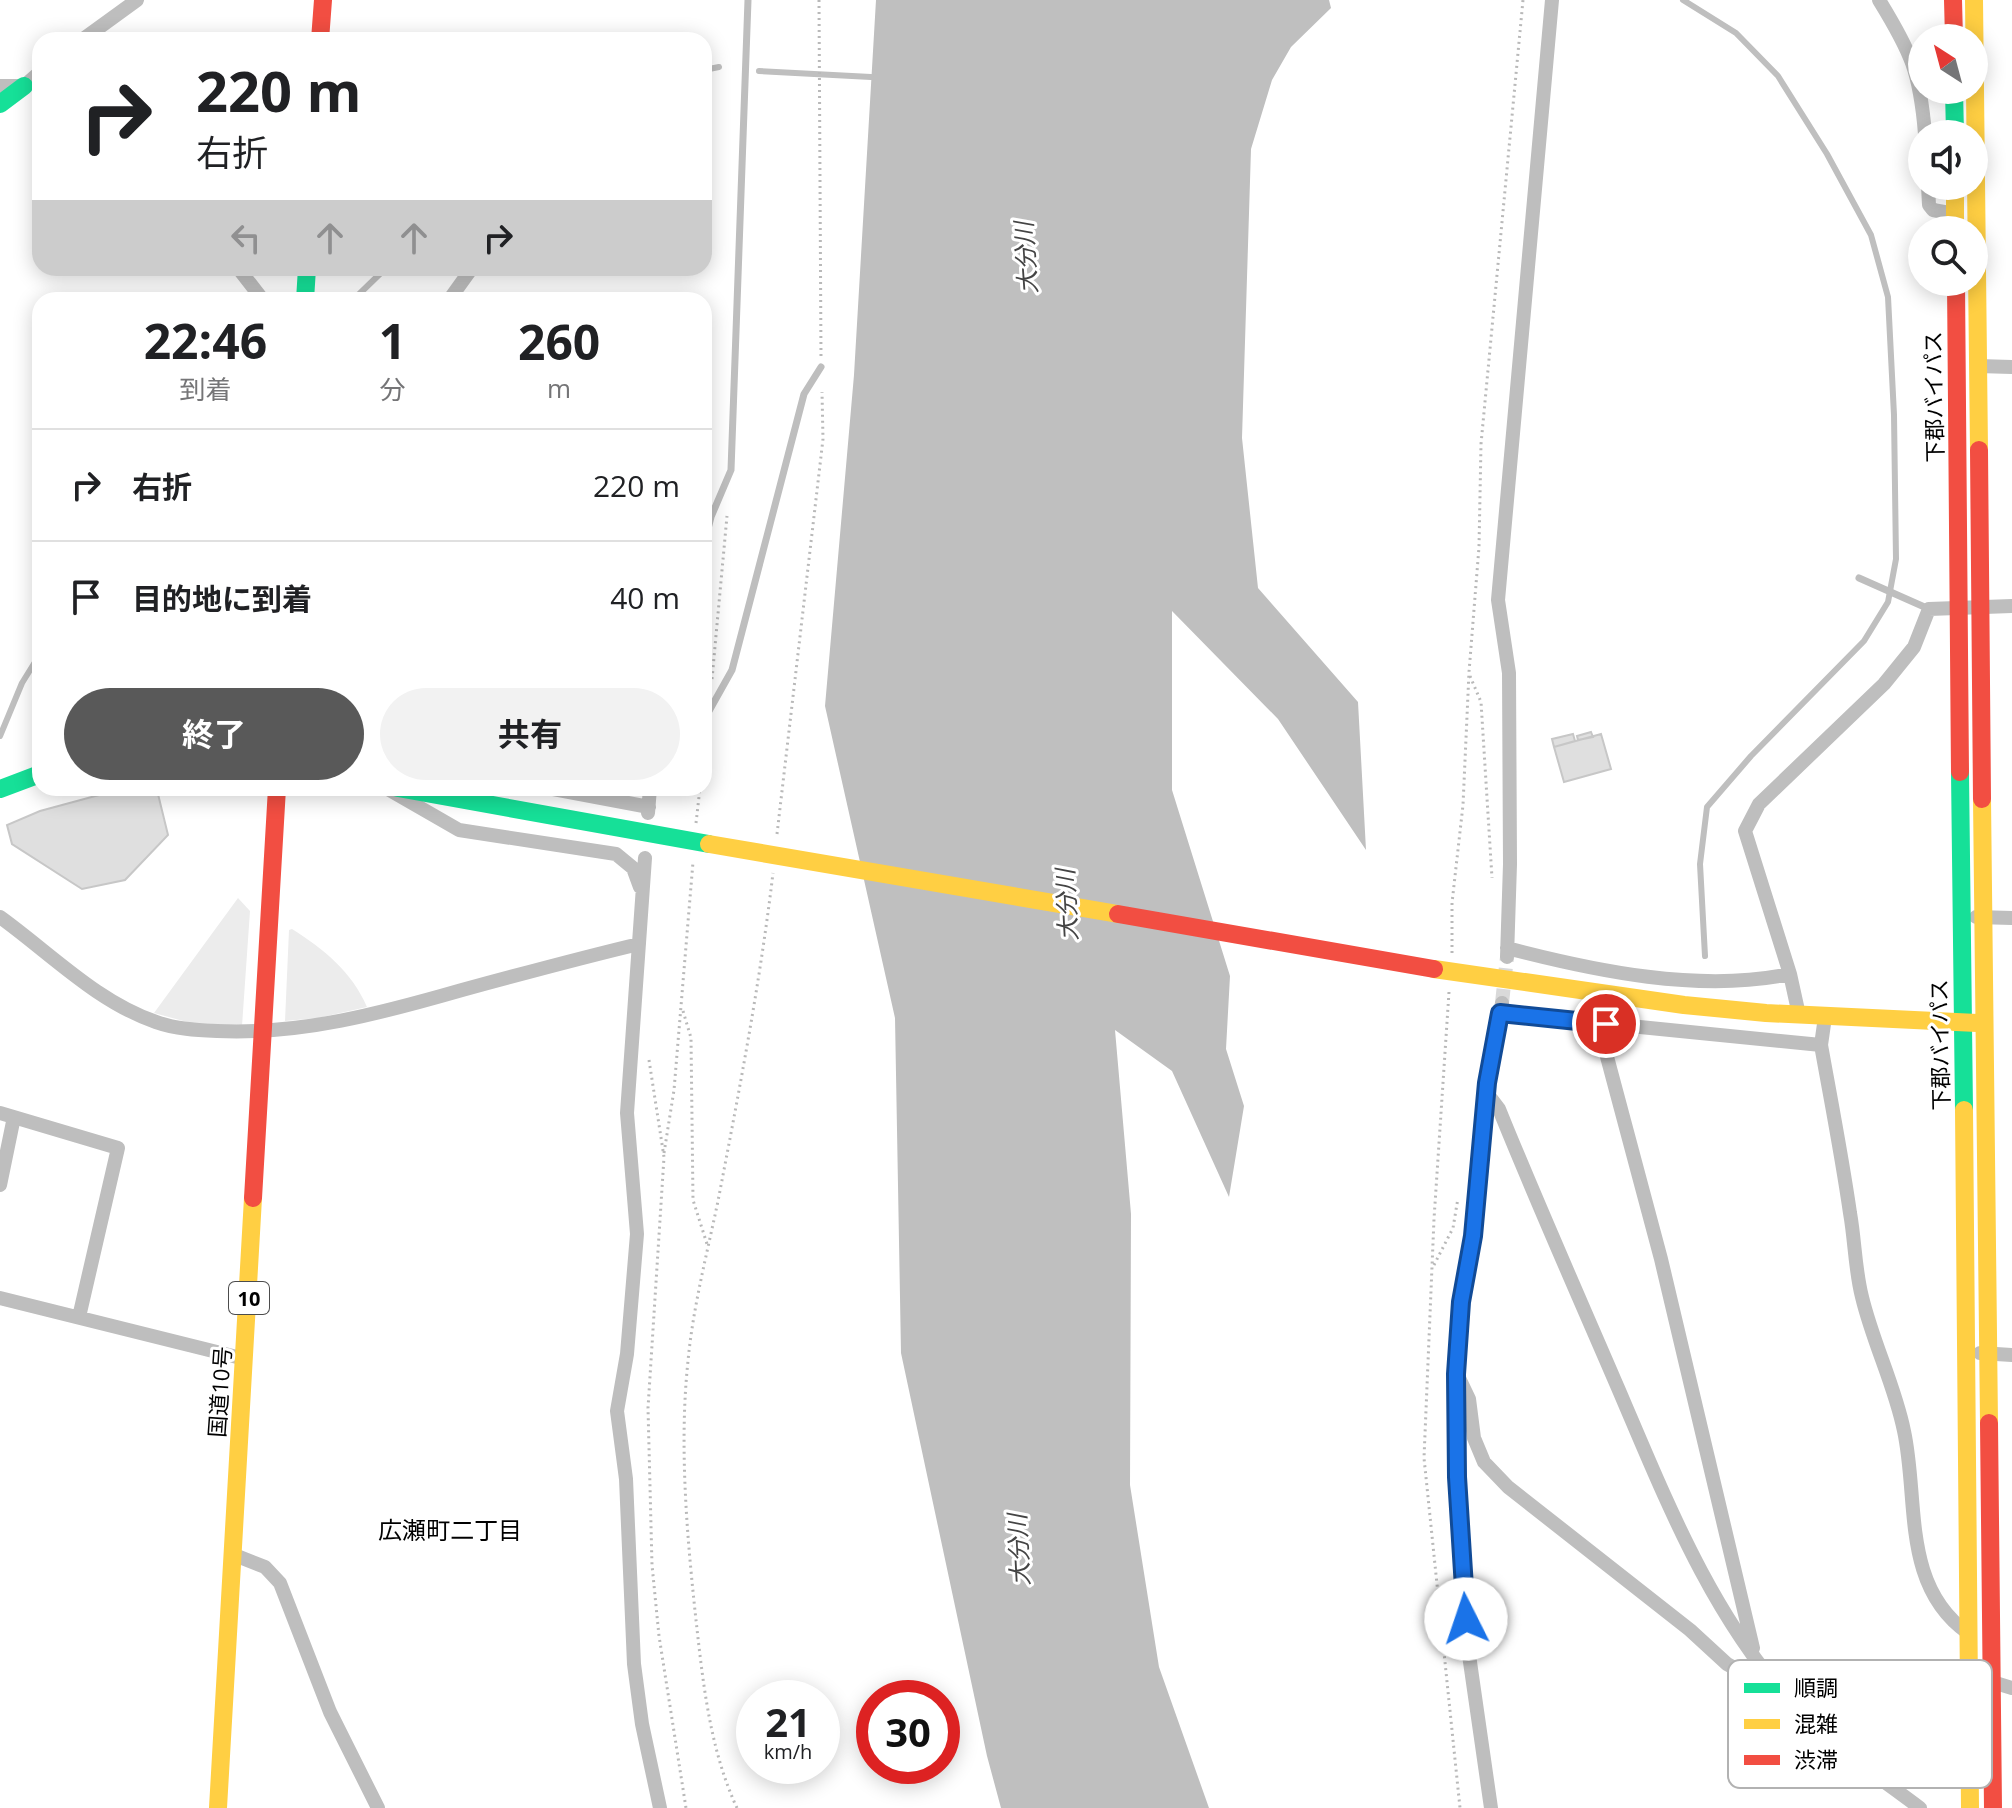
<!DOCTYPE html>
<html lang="ja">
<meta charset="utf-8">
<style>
:root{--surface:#fff;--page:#f2f2f2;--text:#202124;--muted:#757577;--line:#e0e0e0;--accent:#595959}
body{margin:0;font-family:"Open Sans","Noto Sans JP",sans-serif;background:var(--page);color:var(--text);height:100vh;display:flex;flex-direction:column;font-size:30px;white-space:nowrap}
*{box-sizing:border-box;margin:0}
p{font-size:26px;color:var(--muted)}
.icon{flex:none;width:44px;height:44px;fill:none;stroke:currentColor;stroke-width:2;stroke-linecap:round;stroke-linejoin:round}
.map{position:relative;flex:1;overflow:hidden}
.panel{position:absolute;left:32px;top:292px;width:680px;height:504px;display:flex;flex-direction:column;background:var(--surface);border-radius:24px;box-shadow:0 4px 20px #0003}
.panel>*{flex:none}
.guide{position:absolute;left:32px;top:32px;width:680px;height:244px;border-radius:24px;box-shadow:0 4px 20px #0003;background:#fff;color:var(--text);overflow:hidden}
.needle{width:52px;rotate:324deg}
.fabs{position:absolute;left:1908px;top:24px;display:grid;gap:16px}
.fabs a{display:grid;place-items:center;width:80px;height:80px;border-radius:50%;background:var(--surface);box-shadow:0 4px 20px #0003;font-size:40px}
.speed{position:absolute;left:736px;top:1680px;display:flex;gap:16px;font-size:40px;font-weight:700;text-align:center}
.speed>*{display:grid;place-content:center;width:104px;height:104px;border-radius:50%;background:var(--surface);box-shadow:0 4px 20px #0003;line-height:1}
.speed small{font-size:20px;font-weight:400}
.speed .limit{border:12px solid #d22;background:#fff;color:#111}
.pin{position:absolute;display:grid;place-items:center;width:68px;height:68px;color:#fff;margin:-34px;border:4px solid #fff;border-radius:50%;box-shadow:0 2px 8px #0007}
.me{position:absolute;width:88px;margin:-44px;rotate:356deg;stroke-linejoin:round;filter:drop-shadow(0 0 6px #0008)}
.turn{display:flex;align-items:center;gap:28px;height:168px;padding:0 32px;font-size:36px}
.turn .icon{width:104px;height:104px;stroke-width:2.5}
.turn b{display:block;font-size:56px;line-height:68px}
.lanes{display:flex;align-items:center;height:76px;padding:0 32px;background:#0003;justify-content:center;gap:40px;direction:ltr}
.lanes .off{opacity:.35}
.eta{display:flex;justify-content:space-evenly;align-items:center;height:136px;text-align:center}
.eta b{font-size:48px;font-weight:700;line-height:56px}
.action{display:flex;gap:16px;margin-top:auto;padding:16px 32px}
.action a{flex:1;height:92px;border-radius:48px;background:var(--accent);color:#fff;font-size:32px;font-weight:700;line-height:92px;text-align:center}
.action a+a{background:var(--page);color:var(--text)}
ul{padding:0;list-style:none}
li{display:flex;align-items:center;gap:24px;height:112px;padding:0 32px;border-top:2px solid var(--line)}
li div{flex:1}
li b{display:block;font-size:30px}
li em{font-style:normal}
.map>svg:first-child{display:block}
.green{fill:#ececec}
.water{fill:#bfbfbf}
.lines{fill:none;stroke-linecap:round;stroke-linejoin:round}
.stream{stroke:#bfbfbf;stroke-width:6}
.building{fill:#dfdfdf;stroke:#c7c7c7;stroke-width:2}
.street-tunnel{stroke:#d9d9d9;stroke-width:14;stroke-dasharray:14 7;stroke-linecap:butt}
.path{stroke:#b9b9b9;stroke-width:3;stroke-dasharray:2 4;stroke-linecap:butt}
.lane{stroke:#bebebe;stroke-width:7}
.street{stroke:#bebebe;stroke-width:14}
.fast{stroke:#16e098;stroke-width:18}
.slow{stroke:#ffcf43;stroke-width:18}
.jam{stroke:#f24e42;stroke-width:18}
.slow-bridge{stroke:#ffcf43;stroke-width:18}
.jam-bridge{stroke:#f24e42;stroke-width:18}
.route-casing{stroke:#114b97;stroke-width:20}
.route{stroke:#1a73e8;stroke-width:14}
.labels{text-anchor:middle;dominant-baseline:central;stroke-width:6;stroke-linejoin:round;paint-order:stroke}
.shield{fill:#fff;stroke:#4c4c4c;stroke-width:2}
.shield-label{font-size:20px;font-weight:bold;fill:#000}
.street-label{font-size:22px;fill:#000;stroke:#fff}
.water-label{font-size:24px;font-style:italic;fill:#444;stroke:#fff}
.neighbourhood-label{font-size:24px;fill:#000;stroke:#fff}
.key{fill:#fff;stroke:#b2b2b2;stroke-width:2}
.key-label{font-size:22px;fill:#000}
</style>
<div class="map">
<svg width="2012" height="1808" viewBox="0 0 2012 1808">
<rect width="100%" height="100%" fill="#fff"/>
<path class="green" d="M238 898 250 911 242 1026 187 1022 154 1013Z
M292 929C324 949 352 972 367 1007L318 1018 285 1021 289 930Z"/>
<path class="water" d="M876 0H1329L1331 8 1291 47 1272 80 1251 149 1242 438 1258 588 1358 702 1366 850 1278 719 1172 611V790L1230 976 1226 1049 1244 1106 1229 1197 1172 1071 1115 1030 1131 1214 1130 1485 1159 1667 1209 1808H1001L987 1756 901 1353 895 1018 825 706 854 375Z"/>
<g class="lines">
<path class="stream" d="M1683 0 1736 33 1778 76 1827 154 1871 235 1888 297 1894 415 1896 559 1888 602 1864 641 1751 756 1707 807 1700 864 1705 956
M704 70 719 67
M759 71 871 77
M353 300 386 268
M0 736 22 683 40 654"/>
</g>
<path class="building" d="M1591 732 1593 737 1578 740 1577 736Z
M1573 734 1575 741 1554 747 1552 739Z
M1601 734 1611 769 1564 782 1554 747Z
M157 790 168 835 125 880 82 889 12 844 7 825 40 811 99 795Z"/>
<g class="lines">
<path class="street-tunnel" d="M1502 1003 1507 957"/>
<path class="path" d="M819 0 821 357
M1470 676 1481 702 1492 878
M712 679 727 516
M704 755 708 723
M696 823 700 788
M777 834 823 439 822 392
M1452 953V903L1463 805 1469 672 1479 547 1481 444 1523 0
M1449 992 1434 1219 1424 1458 1460 1808
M683 1011 691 1038 693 1200 707 1244
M649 1060 664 1157 648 1408 652 1565 659 1636 686 1808
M664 1153 674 1090 693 862
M1434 1265 1453 1228 1458 1198
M737 1808C710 1750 703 1683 696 1620 687 1537 679 1445 688 1361 693 1307 707 1254 718 1201 739 1092 760 983 773 873"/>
<path class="lane" d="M704 544 711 517 731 470 748 0
M1859 578 1929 609
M704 712 709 711 732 670 804 394 821 367"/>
<path class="street" d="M1879 0C1911 52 1920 72 1925 134
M82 40 137 0
M0 86H24L40 72
M1928 186 1929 205 1933 210 1955 214
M238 268 263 300
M449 300 472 268
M1978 366 2012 367
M386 788 459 830 616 854 633 868 640 887
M548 788 649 807
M648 813 650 788
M645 858 627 1113 637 1234 627 1354 617 1411 626 1479 634 1664 642 1724 660 1808
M0 917C50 953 97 1002 156 1022 176 1029 196 1030 217 1031 301 1035 382 1013 462 990 521 974 580 958 639 944
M1976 917 2012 918
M1507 948C1595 971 1700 993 1790 974
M1507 957 1510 864 1509 673 1498 600 1552 0
M1500 1013 1821 1045 1825 1017
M1799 1015 1790 974 1745 831 1759 804 1884 684 1914 647 1929 609 2012 606
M1606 1024V1053L1661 1259 1753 1648
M1821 1045C1831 1101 1842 1157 1850 1213 1855 1241 1855 1270 1862 1297 1873 1343 1895 1386 1904 1431 1919 1500 1901 1586 1968 1633
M1486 1092 1499 1109C1537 1203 1578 1295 1618 1388 1666 1500 1712 1619 1797 1709 1833 1747 1879 1777 1920 1808
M0 1113 118 1148 79 1317
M0 1185 14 1117
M0 1298 245 1359
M1980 1353 2012 1355
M1458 1376 1469 1399 1474 1438 1484 1462 1508 1487 1690 1630 1727 1664 1780 1693
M232 1554 265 1567 280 1583 330 1712 378 1808
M1986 1680 2012 1688
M1491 1808 1468 1648 1457 1477 1456 1374 1461 1302 1473 1236 1487 1083 1502 1003"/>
<path class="fast" d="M1954 90 1955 134
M0 104 24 86
M305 300 307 268
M1960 772 1964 1110
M398 788 709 844
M0 789 40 774"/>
<path class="slow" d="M1974 0 1979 450
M1955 186V230
M1982 799 1989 1423
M1434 969 1684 1005 1766 1013 1977 1023
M1964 1110 1970 1808
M218 1808 253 1198"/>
<path class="jam" d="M1953 0 1954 38
M320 40 323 0
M1956 282 1960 772
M1979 450 1982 799
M253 1198 277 788
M1989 1423 1993 1808"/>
<path class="slow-bridge" d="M709 844 1118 914"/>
<path class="jam-bridge" d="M1118 914 1434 969"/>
</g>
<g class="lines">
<g class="route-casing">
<path id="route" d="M1466 1619 1457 1477 1456 1374 1461 1302 1473 1236 1487 1083 1500 1013 1606 1024"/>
</g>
<use href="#route" class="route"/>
</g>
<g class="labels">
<rect class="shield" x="229" y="1282" width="40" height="32" rx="6"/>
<g class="shield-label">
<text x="249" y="1298">10</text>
</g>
<g class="street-label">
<text transform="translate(1933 397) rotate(-91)">下郡バイパス</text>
<text transform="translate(1939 1045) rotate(-91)">下郡バイパス</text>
<text transform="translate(219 1392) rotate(-86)">国道10号</text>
</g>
<g class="water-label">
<text transform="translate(1025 258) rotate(-94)">大分川</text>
<text transform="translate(1066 905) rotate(-93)">大分川</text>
<text transform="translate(1018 1550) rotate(-93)">大分川</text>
</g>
<g class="neighbourhood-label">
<text x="450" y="1529">広瀬町二丁目</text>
</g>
</g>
<rect x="1728" y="1660" width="264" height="128" rx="12" class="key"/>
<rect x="1744" y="1683" width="36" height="10" fill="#16e098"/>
<rect x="1744" y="1719" width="36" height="10" fill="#ffcf43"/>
<rect x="1744" y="1755" width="36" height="10" fill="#f24e42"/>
<g class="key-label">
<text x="1794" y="1696">順調</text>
<text x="1794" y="1732">混雑</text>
<text x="1794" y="1768">渋滞</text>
</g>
</svg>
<div class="fabs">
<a><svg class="needle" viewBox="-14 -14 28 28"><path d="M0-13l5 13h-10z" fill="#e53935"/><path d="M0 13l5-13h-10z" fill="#757577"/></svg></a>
<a><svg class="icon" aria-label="sound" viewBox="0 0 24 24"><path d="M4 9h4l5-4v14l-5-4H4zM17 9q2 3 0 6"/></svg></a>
<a><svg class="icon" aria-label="search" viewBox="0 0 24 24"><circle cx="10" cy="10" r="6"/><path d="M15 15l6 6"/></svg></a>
</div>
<div class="speed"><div>21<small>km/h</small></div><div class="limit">30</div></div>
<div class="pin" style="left:1606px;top:1024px;background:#d93025"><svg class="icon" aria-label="arrive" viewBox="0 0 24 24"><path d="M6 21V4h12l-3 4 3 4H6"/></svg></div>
<svg class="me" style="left:1466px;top:1619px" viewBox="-20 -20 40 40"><circle r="19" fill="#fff"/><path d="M0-13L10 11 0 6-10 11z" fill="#1a73e8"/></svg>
<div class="guide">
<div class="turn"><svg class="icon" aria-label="right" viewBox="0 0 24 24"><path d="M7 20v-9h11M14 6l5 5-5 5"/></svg><div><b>220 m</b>右折</div></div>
<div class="lanes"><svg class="icon off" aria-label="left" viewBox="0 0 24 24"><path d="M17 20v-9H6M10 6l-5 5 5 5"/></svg><svg class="icon off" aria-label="ahead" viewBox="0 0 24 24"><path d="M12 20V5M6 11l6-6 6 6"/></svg><svg class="icon off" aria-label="ahead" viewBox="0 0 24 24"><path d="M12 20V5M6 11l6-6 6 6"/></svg><svg class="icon" aria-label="right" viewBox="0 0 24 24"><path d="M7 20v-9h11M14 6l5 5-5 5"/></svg></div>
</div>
<section class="panel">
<div class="eta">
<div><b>22:46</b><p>到着</p></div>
<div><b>1</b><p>分</p></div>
<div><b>260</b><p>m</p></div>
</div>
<ul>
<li><svg class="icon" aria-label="right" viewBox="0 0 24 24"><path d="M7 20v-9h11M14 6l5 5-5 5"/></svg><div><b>右折</b></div><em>220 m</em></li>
<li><svg class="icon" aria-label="arrive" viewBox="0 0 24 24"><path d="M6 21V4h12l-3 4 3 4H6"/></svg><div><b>目的地に到着</b></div><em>40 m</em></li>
</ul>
<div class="action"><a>終了</a><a>共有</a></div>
</section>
</div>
